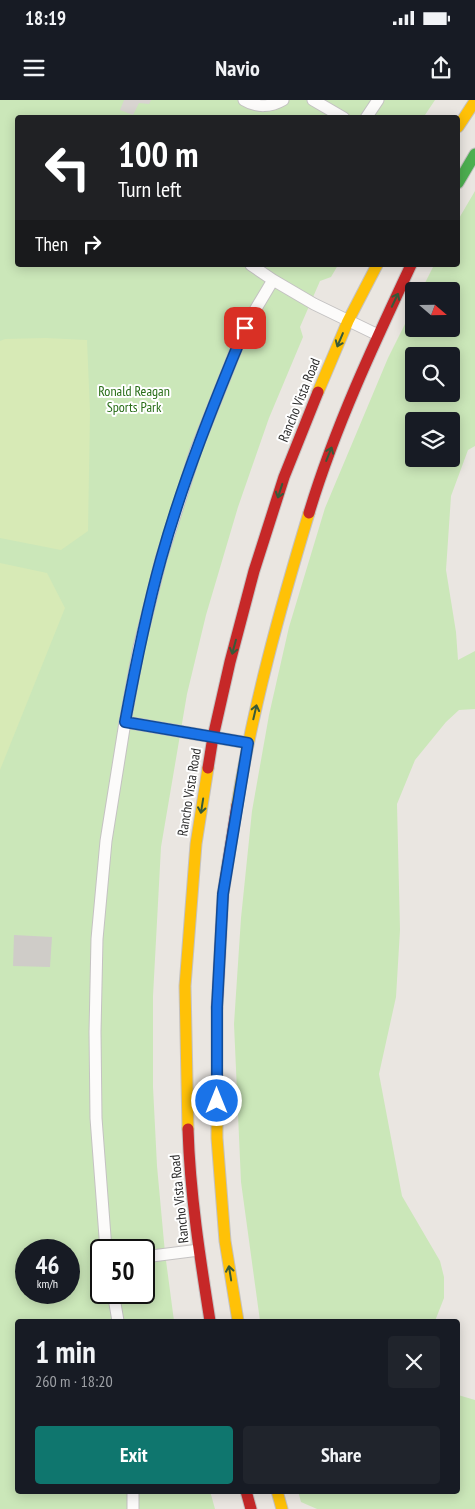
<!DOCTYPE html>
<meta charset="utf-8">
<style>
:root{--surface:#171b24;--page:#20242c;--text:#f1f3f6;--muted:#9ea1a6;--accent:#0f766e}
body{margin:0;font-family:"PT Sans Narrow",sans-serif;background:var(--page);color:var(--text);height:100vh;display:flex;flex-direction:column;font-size:19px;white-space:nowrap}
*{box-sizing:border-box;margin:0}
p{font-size:16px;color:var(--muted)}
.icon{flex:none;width:28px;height:28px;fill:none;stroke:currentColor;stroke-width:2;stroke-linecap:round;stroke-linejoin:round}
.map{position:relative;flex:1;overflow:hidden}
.drawer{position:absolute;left:15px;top:1219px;width:445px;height:175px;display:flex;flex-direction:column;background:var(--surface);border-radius:5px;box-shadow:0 2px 12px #0003}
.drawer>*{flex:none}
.guide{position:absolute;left:15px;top:15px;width:445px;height:152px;border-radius:5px;box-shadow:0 2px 12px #0003;background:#202124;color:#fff;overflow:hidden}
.needle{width:32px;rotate:110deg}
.controls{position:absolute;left:405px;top:182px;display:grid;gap:10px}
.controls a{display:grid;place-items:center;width:55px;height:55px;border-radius:5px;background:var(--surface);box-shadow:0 2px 12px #0003;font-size:25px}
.speed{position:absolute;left:15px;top:1139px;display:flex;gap:10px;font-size:25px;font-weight:700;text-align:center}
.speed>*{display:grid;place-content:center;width:65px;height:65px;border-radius:50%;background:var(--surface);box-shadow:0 2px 12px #0003;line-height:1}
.speed small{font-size:12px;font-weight:400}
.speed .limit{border:2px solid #111;border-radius:8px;background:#fff;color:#111}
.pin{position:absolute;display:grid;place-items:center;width:42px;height:42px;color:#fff;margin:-21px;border-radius:10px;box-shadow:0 2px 8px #0006}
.me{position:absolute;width:55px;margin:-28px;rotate:0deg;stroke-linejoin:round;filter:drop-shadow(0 0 4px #0008)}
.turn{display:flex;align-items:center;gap:18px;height:105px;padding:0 20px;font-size:22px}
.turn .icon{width:65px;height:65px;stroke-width:2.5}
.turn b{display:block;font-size:35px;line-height:42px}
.then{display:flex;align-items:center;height:48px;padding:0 20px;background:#0003;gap:10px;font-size:19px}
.round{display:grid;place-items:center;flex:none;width:52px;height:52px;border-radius:5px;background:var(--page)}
.head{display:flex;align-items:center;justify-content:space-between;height:85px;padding:0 20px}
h1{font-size:30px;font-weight:600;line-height:38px}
.button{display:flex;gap:10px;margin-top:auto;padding:10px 20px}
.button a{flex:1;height:58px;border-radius:5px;background:var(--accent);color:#fff;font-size:20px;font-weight:600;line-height:58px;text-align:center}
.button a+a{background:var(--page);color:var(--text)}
.status{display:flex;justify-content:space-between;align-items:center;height:35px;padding:0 25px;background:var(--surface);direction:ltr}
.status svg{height:14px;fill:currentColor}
header{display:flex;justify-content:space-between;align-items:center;height:65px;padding:0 20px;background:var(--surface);font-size:22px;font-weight:600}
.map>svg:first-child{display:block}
.green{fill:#cbe7b9;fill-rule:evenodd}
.pitch{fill:#d7eab6}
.plaza{fill:#d8d4d0}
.building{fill:#cfccc8}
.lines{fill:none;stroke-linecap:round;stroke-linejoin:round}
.lane-casing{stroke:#c4c2c2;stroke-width:13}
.fast-casing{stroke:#c4c2c2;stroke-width:13}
.slow-casing{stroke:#c4c2c2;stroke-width:13}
.jam-casing{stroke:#c4c2c2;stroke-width:13}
.lane{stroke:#fcfbfa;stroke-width:11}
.fast{stroke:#4caf50;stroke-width:11}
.slow{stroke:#ffc107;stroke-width:11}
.jam{stroke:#c62828;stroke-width:11}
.oneway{stroke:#375a39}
.route-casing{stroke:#114b97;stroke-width:12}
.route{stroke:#1a73e8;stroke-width:9}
.labels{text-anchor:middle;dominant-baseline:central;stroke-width:4;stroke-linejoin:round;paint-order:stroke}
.park-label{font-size:14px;fill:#286d17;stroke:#fff}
.street-label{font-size:14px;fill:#2c2c2c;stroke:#fff}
</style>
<div class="status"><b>18:19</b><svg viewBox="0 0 49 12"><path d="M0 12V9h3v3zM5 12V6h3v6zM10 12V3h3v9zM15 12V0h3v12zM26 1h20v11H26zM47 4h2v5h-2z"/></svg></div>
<header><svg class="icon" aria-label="menu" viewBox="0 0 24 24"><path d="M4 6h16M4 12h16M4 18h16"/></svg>Navio<svg class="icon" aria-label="share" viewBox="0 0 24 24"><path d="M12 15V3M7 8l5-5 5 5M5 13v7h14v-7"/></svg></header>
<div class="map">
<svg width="475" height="1409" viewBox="0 0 475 1409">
<rect width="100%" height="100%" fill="#eae6e1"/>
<path class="green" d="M0 0H435L423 18H18V165H338L331 177 320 181 300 227 303 237 269 318 238 407 206 515 187 594 161 747 153 896V987L157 1066 165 1153 174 1221H18V1391H210L215 1409H0ZM26 1150H69V1192H26ZM101 1150H144V1192H101Z
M475 91V346L468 350 451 396 446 470 456 532 458 560 475 551V609L459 610 446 622 415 660 397 704 400 830 396 897 379 974 402 1096 440 1161 444 1177V1198L435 1221H260L241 1082 234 924 241 818 252 711 269 615 289 527 325 408 388 258 414 206V229H451V191H421L434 165H458V120ZM414 256H451V294H414ZM414 321H451V359H414Z
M458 1295 475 1300V1409H317L301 1402 298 1391H458Z"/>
<path class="pitch" d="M46 238 87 240 90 312 88 431 61 450 0 438V241L5 239Z
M0 463 47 473 65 508 0 670Z"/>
<path class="plaza" d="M124 0H151L149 4 139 3 133 15 120 10Z"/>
<path class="building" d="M14 835 52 837 50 867 13 866Z"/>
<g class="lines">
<g class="lane-casing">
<path id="lane" d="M244 0C257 8 271 7 283 0
M313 0 344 18
M366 18 378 0
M251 165 273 180 314 204 378 235
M125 622 248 643
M106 1150 96 1018 95 932 97 839 106 741 125 622 139 547 161 459 196 350 245 227 273 180
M144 1157 199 1150
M113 1192 118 1221
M133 1409V1391"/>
</g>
<g class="fast-casing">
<path id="fast" d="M458 83 475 54"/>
</g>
<g class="slow-casing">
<path id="slow" d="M458 27 475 1
M318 292 348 221 377 165
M237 705C253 606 280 509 309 413
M217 908V1038L225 1141 238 1221
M188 1029 185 886 196 744 208 668
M277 1391 282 1409"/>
</g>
<g class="jam-casing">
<path id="jam" d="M309 413C335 327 373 246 411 165
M208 668 213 637 230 562 254 471 284 377 318 292
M217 908 223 794 237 705
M188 1029C190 1094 200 1158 210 1221
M246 1391 251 1409"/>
</g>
<use href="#lane" class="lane"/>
<use href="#fast" class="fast"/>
<use href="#slow" class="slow"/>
<use href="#jam" class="jam"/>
</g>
<defs><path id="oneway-shaft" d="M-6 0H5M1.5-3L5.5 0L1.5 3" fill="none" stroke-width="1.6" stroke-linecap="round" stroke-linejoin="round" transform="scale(1.25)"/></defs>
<g class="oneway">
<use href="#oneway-shaft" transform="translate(395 200) rotate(-65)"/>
<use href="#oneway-shaft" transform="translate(340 240) rotate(113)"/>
<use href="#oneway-shaft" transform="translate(329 354) rotate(-68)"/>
<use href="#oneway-shaft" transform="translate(280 391) rotate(108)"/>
<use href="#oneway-shaft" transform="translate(234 547) rotate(105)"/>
<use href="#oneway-shaft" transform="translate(255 612) rotate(-77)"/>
<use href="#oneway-shaft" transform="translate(202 706) rotate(99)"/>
<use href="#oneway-shaft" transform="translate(230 1173) rotate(-99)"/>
</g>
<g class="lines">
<g class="route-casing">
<path id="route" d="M217 1001V907L223 794 248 643 125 622C135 568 146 513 161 459 183 380 214 303 245 228"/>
</g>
<use href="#route" class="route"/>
</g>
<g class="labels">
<g class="park-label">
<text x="134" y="291">Ronald Reagan<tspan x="134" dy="16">Sports Park</tspan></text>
</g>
<g class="street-label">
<text transform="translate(299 300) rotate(-68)">Rancho Vista Road</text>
<text transform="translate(189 692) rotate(-81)">Rancho Vista Road</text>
<text transform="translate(179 1099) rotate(-96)">Rancho Vista Road</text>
</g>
</g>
</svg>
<div class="controls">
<a><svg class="needle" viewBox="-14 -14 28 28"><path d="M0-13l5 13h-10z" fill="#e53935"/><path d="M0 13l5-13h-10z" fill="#9ea1a6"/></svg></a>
<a><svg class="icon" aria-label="search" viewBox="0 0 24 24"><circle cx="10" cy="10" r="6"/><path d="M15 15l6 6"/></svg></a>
<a><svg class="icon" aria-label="layers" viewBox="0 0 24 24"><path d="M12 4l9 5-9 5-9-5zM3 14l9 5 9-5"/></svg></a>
</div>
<div class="speed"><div>46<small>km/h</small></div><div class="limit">50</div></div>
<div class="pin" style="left:245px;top:228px;background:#d93025"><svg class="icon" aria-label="arrive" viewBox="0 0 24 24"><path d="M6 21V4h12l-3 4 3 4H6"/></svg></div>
<svg class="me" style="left:217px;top:1001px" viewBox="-20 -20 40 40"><circle r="17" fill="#1a73e8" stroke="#fff" stroke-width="3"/><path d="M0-11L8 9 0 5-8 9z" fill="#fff"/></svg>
<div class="guide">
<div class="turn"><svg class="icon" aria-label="left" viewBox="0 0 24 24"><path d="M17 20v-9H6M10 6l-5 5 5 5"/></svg><div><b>100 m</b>Turn left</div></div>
<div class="then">Then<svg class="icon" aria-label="right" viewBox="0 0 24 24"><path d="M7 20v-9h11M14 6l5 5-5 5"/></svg></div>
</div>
<section class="drawer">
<div class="head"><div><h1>1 min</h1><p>260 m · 18:20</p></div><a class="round"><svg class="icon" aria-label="close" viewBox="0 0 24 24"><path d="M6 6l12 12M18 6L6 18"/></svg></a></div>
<div class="button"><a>Exit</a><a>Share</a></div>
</section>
</div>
